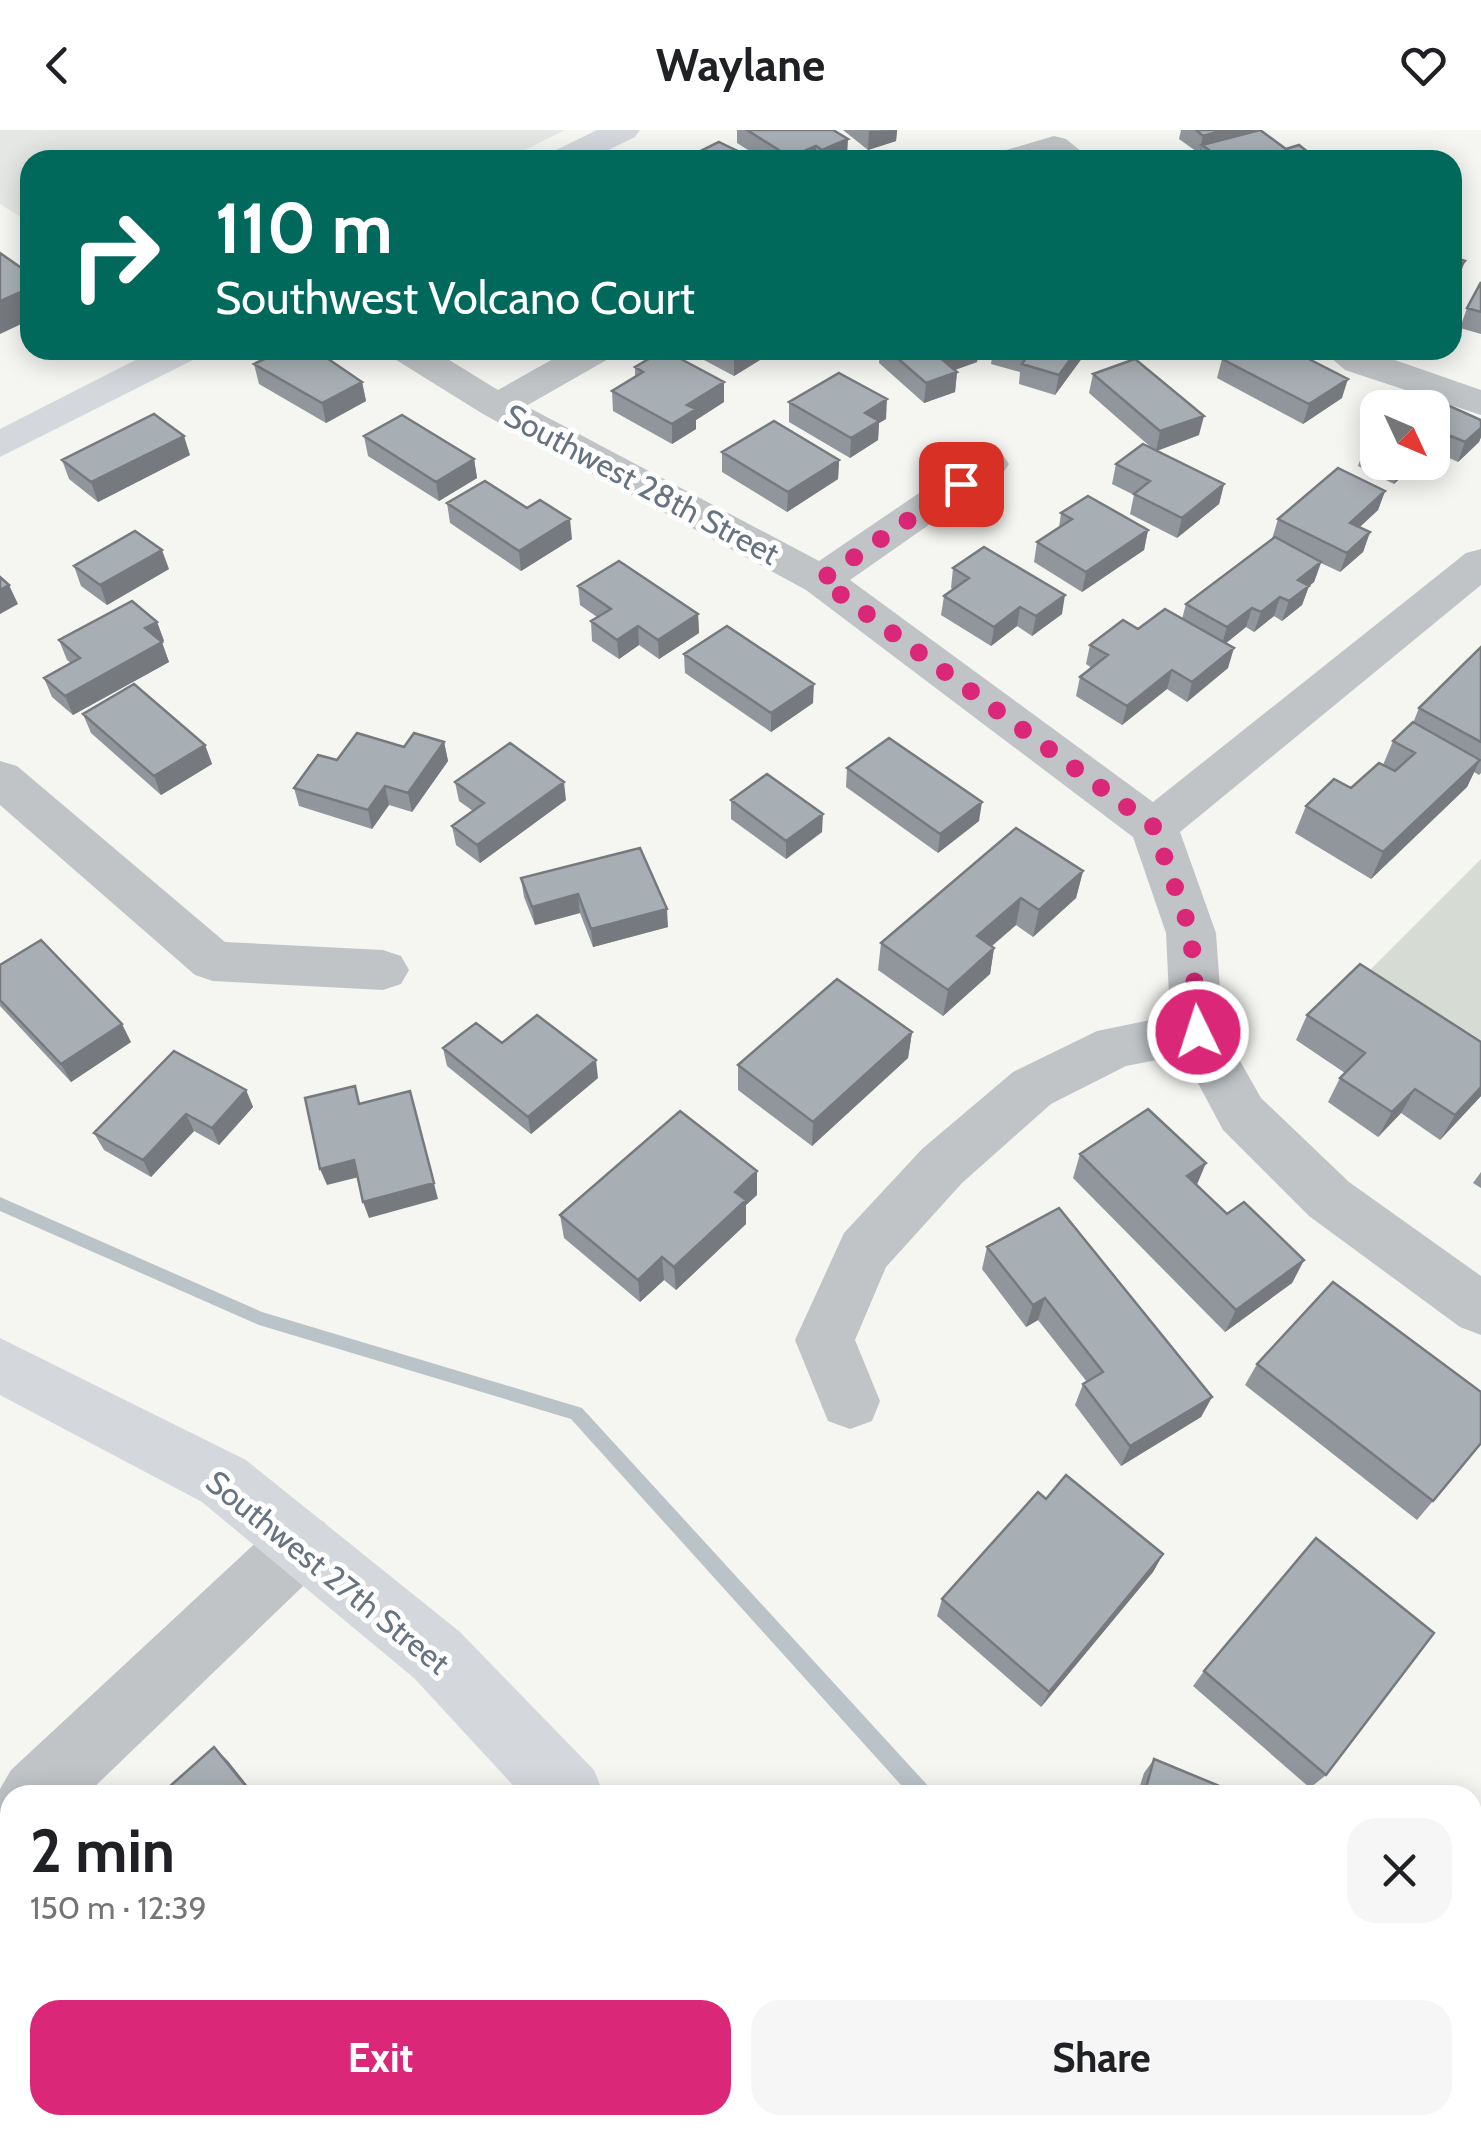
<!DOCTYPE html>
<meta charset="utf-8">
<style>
:root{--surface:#fff;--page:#f6f6f6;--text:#202124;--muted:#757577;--accent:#db2777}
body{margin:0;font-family:Cabin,sans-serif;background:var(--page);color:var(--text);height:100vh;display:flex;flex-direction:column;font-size:38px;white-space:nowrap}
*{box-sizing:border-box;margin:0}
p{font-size:32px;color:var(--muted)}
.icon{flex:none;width:55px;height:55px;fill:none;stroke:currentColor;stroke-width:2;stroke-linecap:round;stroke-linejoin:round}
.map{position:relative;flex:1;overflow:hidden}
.drawer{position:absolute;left:0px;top:1655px;width:1482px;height:350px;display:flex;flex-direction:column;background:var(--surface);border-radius:30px 30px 0 0;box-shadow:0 5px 25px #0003}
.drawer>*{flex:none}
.hud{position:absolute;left:20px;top:20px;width:1442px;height:210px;border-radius:30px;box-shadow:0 5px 25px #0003;background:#00695c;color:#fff;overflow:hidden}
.needle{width:65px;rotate:134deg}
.tools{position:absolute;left:1360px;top:260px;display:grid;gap:20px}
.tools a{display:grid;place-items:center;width:90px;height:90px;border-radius:20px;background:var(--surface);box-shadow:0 5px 25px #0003;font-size:50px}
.pin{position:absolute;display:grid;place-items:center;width:85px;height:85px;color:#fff;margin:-42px;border-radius:20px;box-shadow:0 5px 15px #0006}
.me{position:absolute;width:110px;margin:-55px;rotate:356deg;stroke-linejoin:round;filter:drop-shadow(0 0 8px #0008)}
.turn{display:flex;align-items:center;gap:35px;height:210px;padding:0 30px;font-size:45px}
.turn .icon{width:130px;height:130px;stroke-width:2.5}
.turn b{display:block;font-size:70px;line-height:85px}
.round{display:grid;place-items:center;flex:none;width:105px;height:105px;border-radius:30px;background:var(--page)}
.overview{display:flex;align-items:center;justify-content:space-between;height:170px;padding:0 30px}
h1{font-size:60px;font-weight:700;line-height:75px}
.action{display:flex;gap:20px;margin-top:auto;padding:20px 30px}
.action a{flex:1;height:115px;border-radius:30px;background:var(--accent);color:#fff;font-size:40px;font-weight:700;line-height:115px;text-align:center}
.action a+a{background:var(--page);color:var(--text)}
header{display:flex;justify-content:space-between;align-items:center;height:130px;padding:0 30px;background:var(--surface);font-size:45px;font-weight:700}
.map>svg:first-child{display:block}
.built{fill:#e5e7e5}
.green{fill:#d6dcd3}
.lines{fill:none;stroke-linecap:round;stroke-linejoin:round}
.stream{fill:#bac4c8;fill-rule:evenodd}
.street{fill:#c0c4c7;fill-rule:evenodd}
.secondary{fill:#d4d8dc;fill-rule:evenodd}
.wall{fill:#90969b}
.shaded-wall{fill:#767a7e}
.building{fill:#a8afb4;stroke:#767a7e;stroke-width:2.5}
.route{stroke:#db2777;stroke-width:18;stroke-dasharray:0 32.4}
.labels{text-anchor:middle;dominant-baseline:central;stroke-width:10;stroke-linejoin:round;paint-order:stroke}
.street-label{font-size:32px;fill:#667381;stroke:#fff}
</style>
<header><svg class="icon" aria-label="back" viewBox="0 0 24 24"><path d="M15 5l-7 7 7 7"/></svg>Waylane<svg class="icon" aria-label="heart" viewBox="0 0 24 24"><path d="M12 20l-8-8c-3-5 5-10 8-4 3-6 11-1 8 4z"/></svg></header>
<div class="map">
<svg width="1481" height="2005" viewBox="0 0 1481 2005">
<rect width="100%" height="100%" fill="#f5f5f2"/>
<path class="built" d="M0 0H565L505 30H30V93L0 74Z"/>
<path class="green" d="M1481 729V910L1370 840Z"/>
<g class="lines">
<path class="stream" d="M0 1067 262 1182 582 1278 930 1658 932 1665H910L571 1289 259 1195 0 1081Z
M1224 1995H1248L1253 2005H1229Z"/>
<path class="street" d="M1054 6 1066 9 1092 30H991L996 23Z
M387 220H433L498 260 569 220H616L610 228 526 276 819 431 975 325 989 322 1003 325 1009 334 1003 343 850 450 1153 672 1466 423 1481 419V455L1180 702 1216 803 1223 901 1261 968 1349 1052 1481 1146V1205L1460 1197 1309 1086 1223 1000 1183 925 1126 936 1051 974 962 1053 886 1137 855 1210 880 1271 872 1291 850 1299 828 1291 795 1210 844 1103 922 1019 1013 942 1097 901 1170 886 1166 803 1133 707 806 460 483 284 393 228Z
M1322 220H1366L1481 260V285L1345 240Z
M0 631 17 636 225 812 383 820 401 826 409 840 401 854 383 860 213 851 195 845 0 675Z
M301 1383 324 1392 333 1414 324 1436 86 1665H10V1730L0 1734V1659L11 1640 278 1392Z
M0 1883 10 1888V1973L0 1969Z
M17 1995H96L100 2005H21Z"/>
<path class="secondary" d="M597 0H640L635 7 588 30H545L550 23Z
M155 220H203L197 228 0 327V299Z
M0 1208 246 1330 460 1502 594 1640 604 1665H522L414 1548 202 1372 0 1265Z
M841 1995H923L927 2005H845Z"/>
</g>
<path class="wall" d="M737 0H833L847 28 842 30H764L737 13Z
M843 0H897L896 11 868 20Z
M1181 0H1262L1286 19 1314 27 1313 30H1199L1200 24 1179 9Z
M1481 152V204L1460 198 1467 178Z
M704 220H776L734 246 704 230Z
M880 220H979L977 232 955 240 957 242 955 262 924 273 879 233Z
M993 220H1088L1055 265 1019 254 1020 242 991 234Z
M1222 229 1342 268 1303 294 1217 248Z
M254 234 362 252 366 271 326 293 259 254Z
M635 237 724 272 696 290V299L672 314 613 281 612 261 635 247Z
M1093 244 1199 305 1157 321 1224 354 1219 374 1177 408 1130 384 1134 365 1112 354 1116 334 1154 320 1089 263Z
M789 272 886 289 879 293 878 310 850 328 789 292Z
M1432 278 1481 290V307L1479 312 1458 332 1443 325 1423 343 1411 338 1394 354 1358 336 1365 317 1378 306V332H1432Z
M364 306 474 329 477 348 439 371 368 326Z
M722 322 839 330 838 349 787 382 722 342Z
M190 325 98 372 69 349 62 330Z
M1385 361 1378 380 1360 397 1370 402 1363 422 1340 442 1321 433 1314 452 1309 456 1302 475 1282 491 1274 486 1254 502 1246 497 1225 514 1228 538 1187 572 1167 559 1122 595 1076 566 1080 547 1092 538 1086 534 1090 515 1138 499 1182 489 1186 474 1272 409 1278 389Z
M447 373 572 409 521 441 450 393Z
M1061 383 1148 400 1144 420 1082 462 1034 432 1037 412 1059 398Z
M74 436 169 439 107 475 81 456Z
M953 438 1062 484 1032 506 1017 496 991 516 941 485 944 466 953 459 951 458Z
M578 456 698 484 699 503 659 529 639 515 619 529 592 511 591 491 597 487 580 475Z
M157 492 164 511 161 512 169 532 73 585 52 567 44 548 71 533 67 530 59 510Z
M1481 517V643L1479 645 1474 642 1467 657 1371 749 1295 703 1306 676 1351 658 1383 635 1393 611 1413 593 1419 578Z
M684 524 813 573 771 602 685 543Z
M83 584 205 615 212 634 161 665 91 603Z
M444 612 448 631 412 682 389 675 372 699 299 676 294 658 337 630 404 617Z
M847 638 979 691 938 723 846 657Z
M455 652 566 670 480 733 456 715 452 696 473 681 459 671Z
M731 670 822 702 786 729 731 689Z
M1083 741 1076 768 1033 807 1016 795 992 816 994 818 990 844 943 886 878 840 881 813Z
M521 748 668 797 593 817 580 783 535 795 524 767Z
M0 835 131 912 71 952 0 876Z
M1307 885 1481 966 1440 1010 1401 983 1378 1007 1328 972 1340 948 1345 943 1296 910Z
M912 902 908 928 812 1016 738 960V935Z
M502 913 598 948 531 1004 447 936 443 918Z
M246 960 253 977 219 1015 194 1001 151 1047 104 1020 94 1003Z
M1080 1024 1197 1055 1227 1084 1304 1130 1292 1153 1225 1202 1073 1048Z
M757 1041V1065L746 1075V1094L676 1160 664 1150 640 1172 564 1108 560 1085Z
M1481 1042V1058L1473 1053Z
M987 1117 1212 1267 1201 1287 1121 1336 1075 1275 1083 1254 1087 1252 1038 1190 1026 1197 982 1139Z
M1257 1234 1433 1371 1417 1390 1245 1255Z
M1046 1369 1163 1424 1153 1442 1041 1577 937 1486 942 1469Z
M1204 1541 1326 1645 1310 1658 1193 1556Z
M1154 1629 1241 1665H1137L1144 1643Z"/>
<path class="shaded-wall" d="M897 0 896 11 868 20 869 1Z
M1224 0H1262L1260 8 1202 15 1199 25 1203 6Z
M848 9 847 28 842 30H822V20Z
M816 16V30H790V27Z
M1465 131 1458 150 1452 157V146Z
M30 158V190L0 204V171Z
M744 220H776L734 246V226Z
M958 220H979L977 232 937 246 939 227Z
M1077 220H1088L1055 265 1059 245Z
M1211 220H1228L1210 225Z
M957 242 955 262 924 273 926 253Z
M1348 249 1342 268 1303 294 1309 274Z
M362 252 366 271 326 293 322 273Z
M724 252V272L696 290V299L672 314V294L687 275Z
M887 269 886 289 879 293 878 310 850 328 851 308 865 283Z
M1204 286 1199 305 1156 321 1160 301Z
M1481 298V307L1479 312 1458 332 1465 312Z
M184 306 190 325 98 372 91 352Z
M1451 306 1443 325 1423 343 1427 332H1432V322Z
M474 329 477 348 439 371 436 352Z
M839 330 838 349 787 382 788 362Z
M1403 332H1413L1411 338 1394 354Z
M1224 354 1219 374 1177 408 1182 388Z
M1385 361 1378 380 1343 412 1350 393Z
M570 389 572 409 521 441 519 421Z
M1148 400 1144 420 1082 462 1086 442Z
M1370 402 1363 422 1340 442 1347 423Z
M162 420 169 439 107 475 100 455Z
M1321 432 1314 452 1309 456 1302 475 1282 491 1289 471 1298 450Z
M9 455 18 474 0 484V460Z
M1065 465 1062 484 1032 506 1036 486Z
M1280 467 1274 486 1254 502 1261 482Z
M1020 477 1017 496 991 516 994 497Z
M1252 478 1246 497 1221 517 1227 497Z
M698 484 699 503 659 529 658 510Z
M157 492 164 511 152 517 145 498Z
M638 496 639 515 619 529 617 510Z
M162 512 169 532 73 585 65 566Z
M1234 518 1228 538 1187 572 1192 552Z
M1172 540 1167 559 1122 595 1127 576Z
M814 554 813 573 771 602V583Z
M444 612 448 631 412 682 408 663Z
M205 615 212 634 161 665 154 646Z
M1480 630 1467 657 1371 749 1383 722Z
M564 652 566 670 480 733 477 715Z
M385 656 389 675 372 699 368 680Z
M982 672 979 691 938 723 940 704Z
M823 684 822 702 786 729V711Z
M1083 741 1076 768 1033 807 1039 780Z
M578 764 580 783 535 795 532 777Z
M1021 768 1016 795 973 832 977 806Z
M667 779 668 797 593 817 591 799Z
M994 818 990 844 943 886 948 860Z
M122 894 131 912 71 952 61 934Z
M912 902 908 928 812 1016 813 992Z
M596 930 598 948 531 1004 528 987Z
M1481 957V966L1440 1010 1455 985Z
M1415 959 1401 983 1378 1007 1392 982Z
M246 960 253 977 219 1015 212 998Z
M410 961 438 1069 369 1088 363 1072Z
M186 984 194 1001 151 1047 143 1030Z
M354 1030 359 1047 327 1055 320 1039Z
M1206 1033 1196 1057 1187 1046Z
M757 1041V1065L746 1075V1094L676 1160 674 1137 735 1062Z
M662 1127 664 1150 640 1172 638 1150Z
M1304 1130 1292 1153 1225 1202 1236 1180Z
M1045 1168 1038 1190 1026 1197 1033 1175Z
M1212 1267 1201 1287 1121 1336 1130 1316Z
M1163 1424 1153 1442 1041 1577 1049 1562Z
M214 1617 228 1631 255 1665H253Z"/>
<path class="building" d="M747 0H833L848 9 822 20 816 16 790 27Z
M1196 0H1224L1203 6Z
M1260 0 1286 19 1299 15 1314 27 1302 30H1223L1202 15Z
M719 12 752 28 749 30H682Z
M0 123 30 144V158L0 171Z
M1452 127 1465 131 1452 146Z
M1481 152V182L1467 178Z
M283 220H315L362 252 322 273 254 234Z
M664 220 724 252 687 275 696 279 672 294 612 261 643 242 635 237Z
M722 220H744L734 226Z
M888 220H958L939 227 957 242 926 253Z
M1013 220H1077L1059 245 1022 234 1029 224Z
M1236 220H1291L1348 249 1309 274 1222 229Z
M1135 229 1204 286 1160 301 1093 244Z
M839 243 887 269 865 283 879 291 851 308 789 272Z
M1425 265 1481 290V298L1465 312 1451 306 1432 322V278H1410Z
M154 284 184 306 91 352 62 330Z
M402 285 474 329 436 352 364 306Z
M774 291 839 330 788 362 722 322Z
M1378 306V323L1365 317Z
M1143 314 1224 354 1182 388 1134 364 1150 351 1116 334Z
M1338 338 1385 361 1350 393 1370 402 1347 423 1278 389Z
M485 351 527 378 540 370 570 389 519 421 447 373Z
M1088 366 1148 400 1086 442 1037 412 1072 389 1061 383Z
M135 401 162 420 100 455 74 436Z
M1275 407 1321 432 1298 450 1309 456 1289 471 1280 467 1261 482 1252 478 1227 497 1186 474Z
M984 417 1065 465 1036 486 1020 477 994 497 944 466 969 448 953 438Z
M619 431 698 484 658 510 638 496 617 510 591 491 611 479 578 456Z
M0 447 9 455 0 460Z
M132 471 157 492 145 498 162 512 65 566 44 548 80 528 59 510Z
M1165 479 1234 518 1192 552 1172 540 1127 576 1080 547 1108 525 1090 515 1123 490 1138 499Z
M727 496 814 554 771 583 684 524Z
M1481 517V612L1419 578Z
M134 554 205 615 154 646 83 584Z
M1413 592 1480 630 1383 722 1306 676 1334 649 1351 658 1379 633 1395 641 1415 623 1393 611Z
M357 603 404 617 414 603 444 612 408 663 385 656 368 680 294 658 318 625 337 630Z
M889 608 982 672 940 704 847 638Z
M510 613 564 652 477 715 452 696 484 673 455 652Z
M767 644 823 684 786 711 731 670Z
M1016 698 1083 741 1039 780 1021 768 977 806 994 818 948 860 881 813Z
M640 718 667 779 591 799 578 764 532 777 521 748Z
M41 810 122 894 61 934 0 870V835Z
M1360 834 1481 912V957L1455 985 1415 959 1392 982 1340 948 1365 923 1307 885Z
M837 849 912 902 813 992 738 935Z
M537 885 596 930 528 987 443 918 476 893 502 913Z
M174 921 246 960 212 998 186 984 143 1030 94 1003Z
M355 956 359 974 410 961 434 1053 363 1072 354 1030 320 1039 305 968Z
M1148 979 1206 1033 1187 1046 1227 1084 1244 1072 1304 1130 1236 1180 1080 1024Z
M680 981 757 1041 735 1062 746 1070 674 1137 662 1127 638 1150 560 1085Z
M1059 1078 1212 1267 1130 1316 1083 1254 1103 1242 1045 1168 1033 1175 987 1117Z
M1333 1152 1481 1262V1313L1433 1371 1257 1234Z
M1066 1345 1163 1424 1049 1562 942 1469 1038 1362 1046 1369Z
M1316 1408 1434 1503 1326 1645 1204 1541Z
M214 1617 253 1665H160Z
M1154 1629 1241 1665H1144Z"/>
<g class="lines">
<path class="route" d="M961 354 821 450 1154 697 1191 803 1198 902"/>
</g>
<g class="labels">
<g class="street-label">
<text transform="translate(642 354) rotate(28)">Southwest 28th Street</text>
<text transform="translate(328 1442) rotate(39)">Southwest 27th Street</text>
</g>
</g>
</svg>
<div class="tools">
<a><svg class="needle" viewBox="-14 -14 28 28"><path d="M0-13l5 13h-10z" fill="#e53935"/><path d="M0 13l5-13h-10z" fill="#757577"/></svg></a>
</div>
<div class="pin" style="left:961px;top:354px;background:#d93025"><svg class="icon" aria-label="arrive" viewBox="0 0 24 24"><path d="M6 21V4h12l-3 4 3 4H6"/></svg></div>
<svg class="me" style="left:1198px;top:902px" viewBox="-20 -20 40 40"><circle r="17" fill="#db2777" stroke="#fff" stroke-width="3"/><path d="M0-11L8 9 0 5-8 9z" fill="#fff"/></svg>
<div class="hud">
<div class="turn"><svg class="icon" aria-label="right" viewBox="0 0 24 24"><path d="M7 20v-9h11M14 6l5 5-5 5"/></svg><div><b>110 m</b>Southwest Volcano Court</div></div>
</div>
<section class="drawer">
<div class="overview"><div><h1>2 min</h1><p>150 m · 12:39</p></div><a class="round"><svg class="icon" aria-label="close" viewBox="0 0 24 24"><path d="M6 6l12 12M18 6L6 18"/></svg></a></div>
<div class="action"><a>Exit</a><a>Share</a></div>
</section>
</div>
